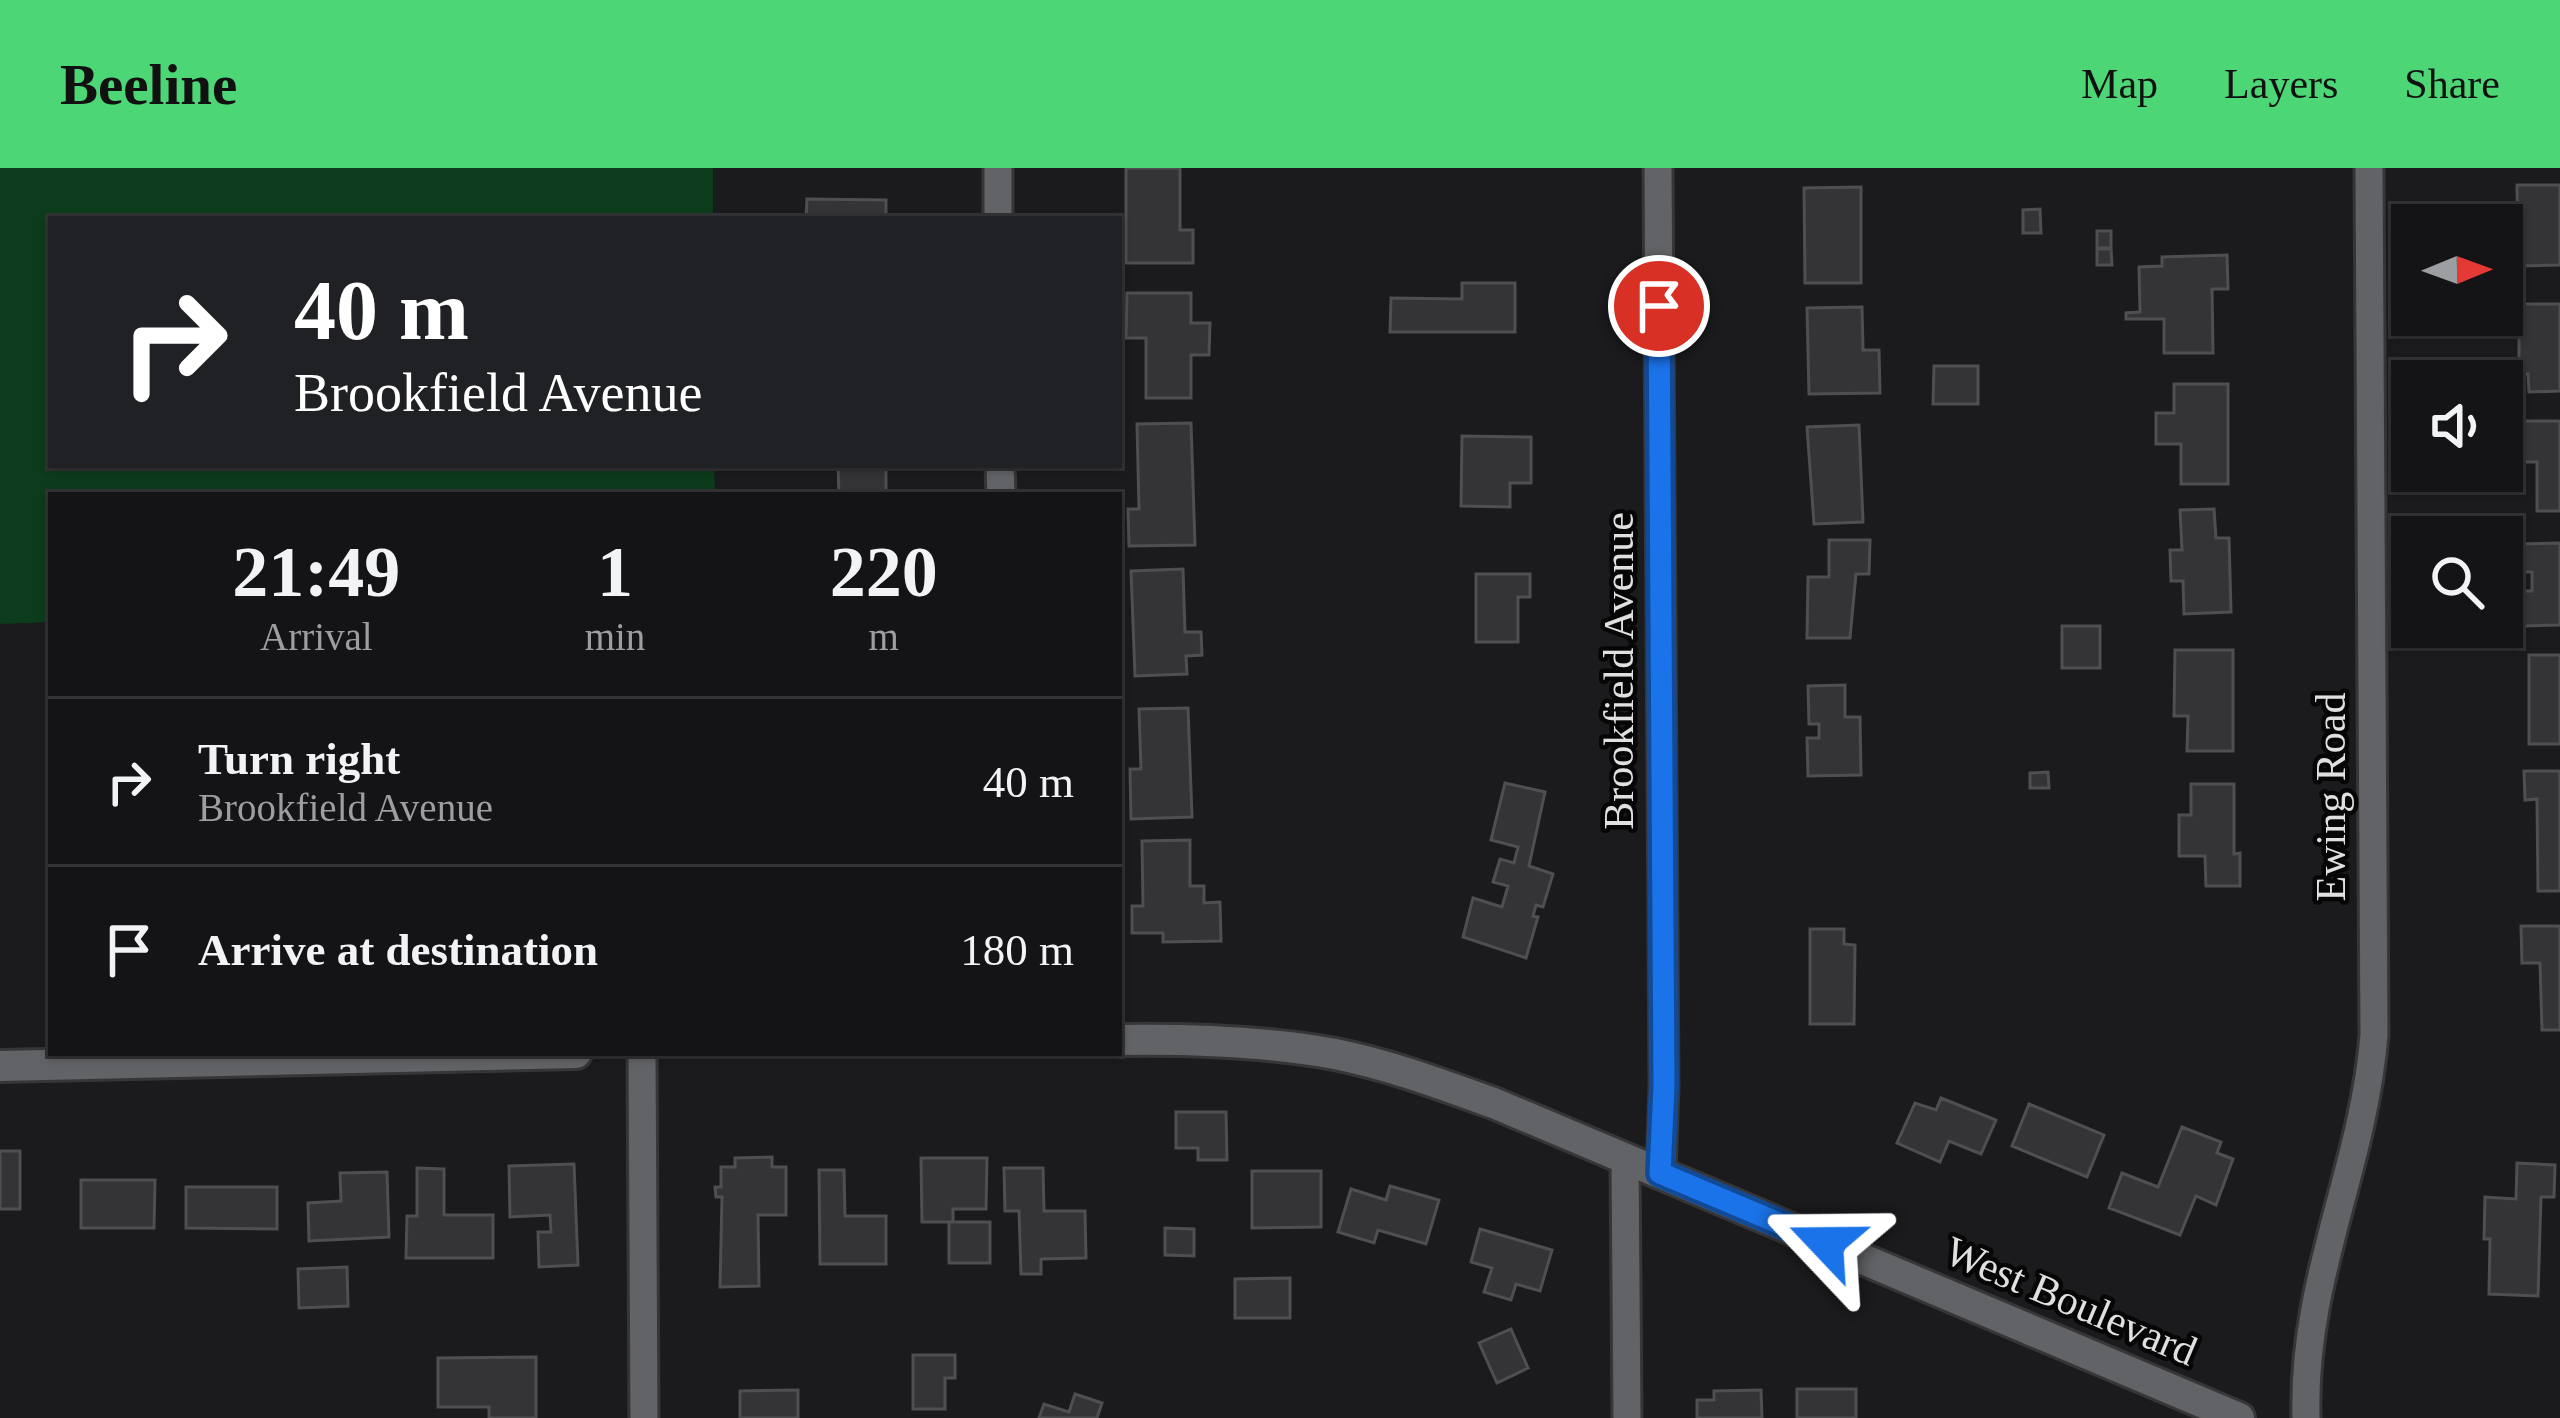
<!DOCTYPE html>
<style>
:root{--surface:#141416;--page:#1d1d1f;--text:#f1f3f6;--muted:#9d9ea1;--line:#333335;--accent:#4dd676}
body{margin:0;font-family:"Times New Roman",serif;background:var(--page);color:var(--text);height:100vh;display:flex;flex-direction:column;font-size:45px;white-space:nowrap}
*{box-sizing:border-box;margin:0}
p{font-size:39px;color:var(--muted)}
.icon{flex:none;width:66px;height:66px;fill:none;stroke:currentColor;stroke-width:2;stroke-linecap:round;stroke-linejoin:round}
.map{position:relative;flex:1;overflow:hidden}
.panel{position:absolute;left:48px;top:324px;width:1074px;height:564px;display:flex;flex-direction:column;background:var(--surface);border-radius:0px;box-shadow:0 3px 9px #0004,0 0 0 3px var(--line)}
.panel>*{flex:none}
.top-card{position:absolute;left:48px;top:48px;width:1074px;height:252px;border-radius:0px;box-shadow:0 3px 9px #0004,0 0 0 3px var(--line);background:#202124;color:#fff;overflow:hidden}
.needle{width:78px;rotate:89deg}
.fabs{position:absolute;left:2391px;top:36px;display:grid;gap:24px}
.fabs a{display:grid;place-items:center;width:132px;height:132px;border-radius:0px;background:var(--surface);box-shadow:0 3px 9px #0004,0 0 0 3px var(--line);font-size:60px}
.pin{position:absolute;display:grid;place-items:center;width:102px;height:102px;color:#fff;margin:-51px;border:6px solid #fff;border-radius:50%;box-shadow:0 3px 12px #0007}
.me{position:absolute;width:132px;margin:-66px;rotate:293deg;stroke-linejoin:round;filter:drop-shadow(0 0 9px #0008)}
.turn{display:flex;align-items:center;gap:42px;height:252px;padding:0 48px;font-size:54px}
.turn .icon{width:156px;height:156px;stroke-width:2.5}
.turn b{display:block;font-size:84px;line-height:102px}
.eta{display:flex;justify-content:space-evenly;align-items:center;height:204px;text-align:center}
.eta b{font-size:72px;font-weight:600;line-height:84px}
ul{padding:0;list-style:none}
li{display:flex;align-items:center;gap:36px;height:168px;padding:0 48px;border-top:3px solid var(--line)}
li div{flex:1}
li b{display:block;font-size:45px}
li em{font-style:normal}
header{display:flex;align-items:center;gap:72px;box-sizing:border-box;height:168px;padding:0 60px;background:var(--accent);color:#111}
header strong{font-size:57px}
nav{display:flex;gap:66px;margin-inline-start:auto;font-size:42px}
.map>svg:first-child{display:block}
.green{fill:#0c3c1b}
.building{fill:#343437;stroke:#4e4f51;stroke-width:3}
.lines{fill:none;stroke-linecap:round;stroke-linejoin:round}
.street-casing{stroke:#363638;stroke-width:33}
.secondary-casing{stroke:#363638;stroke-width:36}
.street{stroke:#626366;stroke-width:27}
.secondary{stroke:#626366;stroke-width:30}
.route-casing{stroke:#114b97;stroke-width:30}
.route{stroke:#1a73e8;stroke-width:21}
.labels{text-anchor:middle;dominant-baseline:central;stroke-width:9;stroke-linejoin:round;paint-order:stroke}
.street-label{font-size:42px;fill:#e0e0e2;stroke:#060607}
</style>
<header>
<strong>Beeline</strong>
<nav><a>Map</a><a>Layers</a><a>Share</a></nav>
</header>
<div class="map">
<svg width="2560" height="1250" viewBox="0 0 2560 1250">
<rect width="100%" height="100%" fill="#1b1b1e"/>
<path class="green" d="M0 0H713V51H51V297H714L715 327H51V454L0 456Z"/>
<path class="building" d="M1126 0H1180V62H1193V95H1126Z
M2517 17H2560V97L2518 98Z
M1861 19V115H1805L1804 20Z
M807 31 886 32V51H806Z
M2040 41 2041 65H2023V42Z
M2097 63H2111V80H2097Z
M2097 81H2111L2112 97H2097Z
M2227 87 2228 121H2212L2213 185H2164V151H2126V145L2140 144 2139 99 2162 98V89Z
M1462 115H1515V164H1390L1391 130 1462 131Z
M1127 125H1191V155H1210L1209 187H1191V230H1146V170H1126Z
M2519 136H2560V223L2529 224 2528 206H2519Z
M1862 139 1863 182H1879L1880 225 1809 226 1807 140Z
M1934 198H1978V236H1933Z
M2174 216H2228V316H2181V276H2156V245H2174Z
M2520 253H2560V343H2537V294H2519Z
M1191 255 1195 377 1129 378 1128 341H1139L1137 256Z
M1859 257 1863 354 1814 356 1807 259Z
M1462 268 1531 269V315H1510V339L1461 338Z
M838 297H886V327H839Z
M2214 341 2216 370H2229L2231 444 2184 446 2183 413H2171L2170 382H2182L2180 342Z
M1829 372H1870L1869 406H1856L1850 470H1807L1808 409H1829Z
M2560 375V457L2522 458 2521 423H2532V404H2521L2520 376Z
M1183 401 1185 464H1201L1202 487 1186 488 1187 506 1135 508 1131 403Z
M1476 406H1530V429H1518V474H1476Z
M2062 458H2100V500H2062Z
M2175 482H2233V583H2187L2188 548H2174Z
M2529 487H2560V576H2529Z
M1845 517V549H1860L1861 607 1808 608 1807 570H1819V556H1809L1808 518Z
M1188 540 1192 649 1131 651 1130 601H1141L1139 541Z
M2524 603H2560V723H2538L2537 631 2525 632Z
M2048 604 2049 620H2030V605Z
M1505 615 1545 624 1529 698 1553 706 1543 739 1536 737 1533 748 1538 749 1526 790 1463 769 1473 730 1502 739 1508 718 1493 714 1500 691 1514 695 1518 679 1491 672Z
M2191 616H2234V686L2240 685V718H2206L2205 688H2179V647H2191Z
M1190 672V718H1204V735L1220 734 1221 773 1163 774V765H1132V738H1143L1142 673Z
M2521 758H2560V862H2542L2540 795H2522Z
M1810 761H1844V776L1855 777 1854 856H1810Z
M1941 930 1996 952 1981 986 1949 973 1940 994 1897 975 1915 935 1936 942Z
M2029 936 2104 967 2087 1009 2012 978Z
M1176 944H1226L1227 992H1198V980H1176Z
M2182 959 2221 974 2217 985 2233 991 2216 1037 2196 1028 2180 1067 2109 1040 2122 1005 2158 1019Z
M0 983H20V1041H0Z
M772 989V999H786V1047H758L759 1118 720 1119 722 1029H716L715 1019H721V999H735V990Z
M921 990H987L986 1041H953V1054H922Z
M2517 995 2555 997 2554 1029H2541L2538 1128 2489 1126 2490 1071H2484L2485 1029 2516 1031Z
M574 996 578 1097 539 1099 538 1064H551L550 1047 510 1049 509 998Z
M417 1000 444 1001V1047H493V1090H406L407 1048H417Z
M1004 1000H1043L1044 1043H1085L1086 1090 1041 1091V1106H1021L1019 1043H1005Z
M819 1002H844L845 1048H886V1096H820Z
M1252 1003H1321V1059L1252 1060Z
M387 1004 389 1069 309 1073 308 1035 341 1033 340 1005Z
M81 1012H155L154 1060H81Z
M1390 1018 1439 1032 1426 1076 1378 1062 1374 1075 1338 1064 1351 1021 1386 1032Z
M186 1019H277V1061L186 1060Z
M949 1054H990V1095H949Z
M1165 1060 1194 1061V1088L1165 1087Z
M1480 1061 1552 1082 1540 1123 1516 1116 1511 1132 1484 1124 1492 1100 1471 1094Z
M347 1099 348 1138 299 1140 298 1101Z
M1290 1110V1150H1235V1111Z
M1511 1161 1528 1200 1497 1215 1479 1175Z
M913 1187H955V1210H945V1241H913Z
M536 1189V1250H489V1239H438V1190Z
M1797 1221H1856V1250H1797Z
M798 1222V1250H740V1223Z
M1761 1222 1762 1250H1697V1232H1714V1223Z
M1075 1226 1102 1235 1097 1250H1039L1044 1236 1069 1244Z"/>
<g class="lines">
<g class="street-casing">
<path id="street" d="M998 0V51
M1658 0 1664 918 1661 1005
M1000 297 1001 327
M642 885 644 1250
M1625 990 1627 1250
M2306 1250C2302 1110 2363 1002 2374 867L2369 0"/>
</g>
<g class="secondary-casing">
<path id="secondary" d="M1119 872C1190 871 1264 873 1335 886 1390 897 1443 917 1496 936L2239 1250
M0 898 576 885"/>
</g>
<use href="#street" class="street"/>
<use href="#secondary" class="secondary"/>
</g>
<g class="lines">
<g class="route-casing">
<path id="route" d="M1659 138 1664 918 1660 1005 1826 1075"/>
</g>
<use href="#route" class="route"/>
</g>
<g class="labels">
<g class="street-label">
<text transform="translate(1619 503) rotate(-90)">Brookfield Avenue</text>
<text transform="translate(2331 629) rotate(-90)">Ewing Road</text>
<text transform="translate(2071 1133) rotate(23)">West Boulevard</text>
</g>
</g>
</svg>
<div class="fabs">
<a><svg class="needle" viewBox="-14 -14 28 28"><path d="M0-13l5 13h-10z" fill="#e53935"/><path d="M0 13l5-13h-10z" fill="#9d9ea1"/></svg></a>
<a><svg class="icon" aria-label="sound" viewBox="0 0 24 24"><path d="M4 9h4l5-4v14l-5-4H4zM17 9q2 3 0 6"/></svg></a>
<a><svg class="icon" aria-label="search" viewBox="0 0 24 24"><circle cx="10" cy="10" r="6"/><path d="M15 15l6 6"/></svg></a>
</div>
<div class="pin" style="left:1659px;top:138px;background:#d93025"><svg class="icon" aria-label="arrive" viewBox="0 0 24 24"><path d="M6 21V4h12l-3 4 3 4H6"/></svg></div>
<svg class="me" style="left:1826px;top:1075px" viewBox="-20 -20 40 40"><path d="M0-17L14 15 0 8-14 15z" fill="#1a73e8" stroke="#fff" stroke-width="4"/></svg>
<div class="top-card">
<div class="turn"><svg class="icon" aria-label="right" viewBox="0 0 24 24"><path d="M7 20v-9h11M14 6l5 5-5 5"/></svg><div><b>40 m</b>Brookfield Avenue</div></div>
</div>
<section class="panel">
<div class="eta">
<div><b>21:49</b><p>Arrival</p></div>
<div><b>1</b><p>min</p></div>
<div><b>220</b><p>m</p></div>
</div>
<ul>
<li><svg class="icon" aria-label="right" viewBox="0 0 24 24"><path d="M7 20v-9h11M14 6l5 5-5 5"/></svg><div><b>Turn right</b><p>Brookfield Avenue</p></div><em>40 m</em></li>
<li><svg class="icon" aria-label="arrive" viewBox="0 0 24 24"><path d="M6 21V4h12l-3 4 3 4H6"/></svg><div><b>Arrive at destination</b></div><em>180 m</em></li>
</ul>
</section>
</div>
